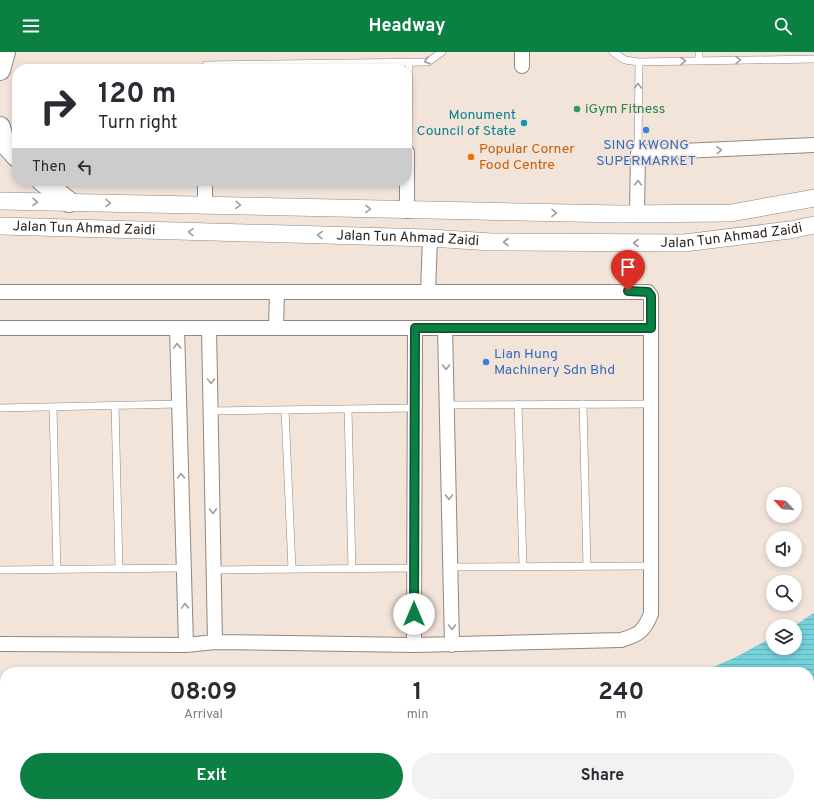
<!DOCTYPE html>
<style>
:root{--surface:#fff;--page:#f2f2f3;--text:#2b2b33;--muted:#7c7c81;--accent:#0b8043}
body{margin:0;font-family:Overpass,sans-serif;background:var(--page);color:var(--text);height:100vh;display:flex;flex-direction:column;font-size:15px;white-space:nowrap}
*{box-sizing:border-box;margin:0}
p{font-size:13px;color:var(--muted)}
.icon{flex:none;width:22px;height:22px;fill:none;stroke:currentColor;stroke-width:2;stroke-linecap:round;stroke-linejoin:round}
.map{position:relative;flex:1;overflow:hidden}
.panel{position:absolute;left:0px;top:615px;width:814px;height:140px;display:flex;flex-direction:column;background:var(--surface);border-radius:16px 16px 0 0;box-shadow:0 2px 6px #0003}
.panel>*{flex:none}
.hud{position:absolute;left:12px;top:12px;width:400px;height:122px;border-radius:16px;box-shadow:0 2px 6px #0003;background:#fff;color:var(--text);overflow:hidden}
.needle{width:26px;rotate:296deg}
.controls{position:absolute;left:766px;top:435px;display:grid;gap:8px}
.controls a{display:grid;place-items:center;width:36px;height:36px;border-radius:50%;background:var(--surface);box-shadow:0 2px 6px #0003;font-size:20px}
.pin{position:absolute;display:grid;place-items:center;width:34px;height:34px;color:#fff;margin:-41px -17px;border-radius:50% 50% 50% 0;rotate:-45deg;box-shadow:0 0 4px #0007}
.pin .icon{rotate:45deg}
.me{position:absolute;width:44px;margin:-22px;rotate:0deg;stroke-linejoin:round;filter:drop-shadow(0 0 3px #0008)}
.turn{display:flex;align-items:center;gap:14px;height:84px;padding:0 20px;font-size:18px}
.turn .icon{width:52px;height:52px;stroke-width:2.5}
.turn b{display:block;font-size:28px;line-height:34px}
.then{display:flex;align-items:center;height:38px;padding:0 20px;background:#0003;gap:8px;font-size:15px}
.eta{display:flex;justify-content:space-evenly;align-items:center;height:68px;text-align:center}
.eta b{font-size:24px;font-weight:700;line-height:28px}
.cta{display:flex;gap:8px;margin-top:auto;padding:8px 20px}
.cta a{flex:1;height:46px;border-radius:24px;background:var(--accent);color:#fff;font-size:16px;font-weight:700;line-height:46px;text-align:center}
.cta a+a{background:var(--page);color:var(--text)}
header{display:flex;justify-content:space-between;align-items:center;height:52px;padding:0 20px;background:var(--accent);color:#fff;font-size:18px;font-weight:700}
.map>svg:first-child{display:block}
.water{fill:url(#water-rules)}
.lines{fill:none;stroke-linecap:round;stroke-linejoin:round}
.service-casing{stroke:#94867d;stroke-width:8}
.minor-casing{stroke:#94867d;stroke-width:16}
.tertiary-casing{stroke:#94867d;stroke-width:18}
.secondary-casing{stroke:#94867d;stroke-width:22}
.service{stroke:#fff;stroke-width:7}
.minor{stroke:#fff;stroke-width:14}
.tertiary{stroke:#fff;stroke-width:17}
.secondary{stroke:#fff;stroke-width:20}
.oneway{stroke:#a09d9b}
.route-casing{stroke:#07532c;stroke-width:10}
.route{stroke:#0b8043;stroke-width:7}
.leisure-dot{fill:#2e9e5b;stroke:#f3e4da;stroke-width:1.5}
.culture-dot{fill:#0f9aa8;stroke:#f3e4da;stroke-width:1.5}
.shop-dot{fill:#3f7fe0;stroke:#f3e4da;stroke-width:1.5}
.food-dot{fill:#e8710a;stroke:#f3e4da;stroke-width:1.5}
.labels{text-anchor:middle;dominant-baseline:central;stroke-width:3;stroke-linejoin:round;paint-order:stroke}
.leisure-label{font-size:14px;fill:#27864d;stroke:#f3e4da;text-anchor:start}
.culture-label{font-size:14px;fill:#0d838f;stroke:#f3e4da;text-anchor:end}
.shop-label{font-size:14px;fill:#366cbe;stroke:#f3e4da}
.food-label{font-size:14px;fill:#c56008;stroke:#f3e4da;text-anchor:start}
.street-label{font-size:14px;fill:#2b2521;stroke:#f3e4da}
</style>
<header><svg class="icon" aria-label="menu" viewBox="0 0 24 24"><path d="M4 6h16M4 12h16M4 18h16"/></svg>Headway<svg class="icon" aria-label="search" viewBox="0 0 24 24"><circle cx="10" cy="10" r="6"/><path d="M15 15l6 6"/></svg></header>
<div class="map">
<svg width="814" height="755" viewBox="0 0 814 755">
<defs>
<pattern id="water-rules" width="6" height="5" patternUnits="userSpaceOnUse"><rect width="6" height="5" fill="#75d1da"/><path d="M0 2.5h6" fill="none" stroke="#65b3bb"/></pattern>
</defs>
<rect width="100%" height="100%" fill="#f3e4da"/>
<path class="water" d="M814 561V755H240V751L246 750H809V620H702L736 605 773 585V596H795V574H794Z"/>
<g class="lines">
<g class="service-casing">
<path id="service" d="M613 0 625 8 639 10 814 7
M699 0V9
M206 17V13L428 10 442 0
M408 100 409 12
M638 101 639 10
M518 352 523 514
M583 352 587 514
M115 353 119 516
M447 353 651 352
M53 355 57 517
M0 356 179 352
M348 357 352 517
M285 358 292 517
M211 359 415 356
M450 515 651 514
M0 518 184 516
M214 518 414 516"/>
</g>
<g class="minor-casing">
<path id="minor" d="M522 14V0
M407 100V159
M205 152V129
M637 162 638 101 814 93
M0 240H648L651 244V562C644 579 639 583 621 588L414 593 215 590 186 593 0 592
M428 240 430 186
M0 276H651
M177 276 186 593
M209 276 215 590
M276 276 277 240
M445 276 452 593
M414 593 415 276"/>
</g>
<g class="tertiary-casing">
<g id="tertiary">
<path d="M0 149 620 162 731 161 814 146"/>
<path id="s1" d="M0 174 430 186 491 190 684 191 790 178 814 173"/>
</g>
</g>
<g class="secondary-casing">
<path id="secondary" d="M0 18 5 0
M0 75 4 91 17 105
M42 129 69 150"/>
</g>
<use href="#service" class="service"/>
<use href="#minor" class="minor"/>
<use href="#tertiary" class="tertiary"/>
<use href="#secondary" class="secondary"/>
</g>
<defs><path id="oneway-chevron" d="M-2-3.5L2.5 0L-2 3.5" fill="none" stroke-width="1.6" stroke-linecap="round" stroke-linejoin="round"/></defs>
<g class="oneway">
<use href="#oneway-chevron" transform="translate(738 8) rotate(-1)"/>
<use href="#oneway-chevron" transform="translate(427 9) rotate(163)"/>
<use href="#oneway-chevron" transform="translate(683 9) rotate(-1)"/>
<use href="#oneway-chevron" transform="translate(638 34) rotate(-89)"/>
<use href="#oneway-chevron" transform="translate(719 98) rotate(-3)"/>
<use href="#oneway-chevron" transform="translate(638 131) rotate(-90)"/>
<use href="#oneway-chevron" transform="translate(35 150) rotate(1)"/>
<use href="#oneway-chevron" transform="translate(108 151) rotate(1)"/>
<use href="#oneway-chevron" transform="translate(238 153) rotate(2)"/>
<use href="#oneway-chevron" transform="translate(368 157) rotate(2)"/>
<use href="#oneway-chevron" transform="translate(554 161) rotate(1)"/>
<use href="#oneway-chevron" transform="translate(191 180) rotate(-178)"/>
<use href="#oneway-chevron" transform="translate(320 183) rotate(-178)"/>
<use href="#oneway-chevron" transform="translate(506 190) rotate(-180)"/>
<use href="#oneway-chevron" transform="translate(636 191) rotate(-180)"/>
<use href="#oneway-chevron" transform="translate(177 294) rotate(-92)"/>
<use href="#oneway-chevron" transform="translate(446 315) rotate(89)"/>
<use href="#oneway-chevron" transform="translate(211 329) rotate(89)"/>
<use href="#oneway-chevron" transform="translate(181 424) rotate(-92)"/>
<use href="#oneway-chevron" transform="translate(449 445) rotate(89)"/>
<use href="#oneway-chevron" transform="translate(213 459) rotate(89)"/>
<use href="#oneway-chevron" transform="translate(185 554) rotate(-92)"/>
<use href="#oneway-chevron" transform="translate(452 575) rotate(89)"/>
</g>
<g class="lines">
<g class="route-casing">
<path id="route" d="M414 562 415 276H651V244L648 240 628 239"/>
</g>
<use href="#route" class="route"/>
</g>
<circle class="leisure-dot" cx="577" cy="57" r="4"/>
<circle class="culture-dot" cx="524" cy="71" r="4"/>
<g class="shop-dot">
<circle cx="646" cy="78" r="4"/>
<circle cx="486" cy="310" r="4"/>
</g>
<circle class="food-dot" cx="471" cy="105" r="4"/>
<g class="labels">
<g class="leisure-label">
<text x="585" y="57">iGym Fitness</text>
</g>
<g class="culture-label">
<text x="516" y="63">Monument<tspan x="516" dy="16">Council of State</tspan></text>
</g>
<g class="shop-label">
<text x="646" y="93">SING KWONG<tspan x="646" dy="16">SUPERMARKET</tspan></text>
<text x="494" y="302" text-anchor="start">Lian Hung<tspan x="494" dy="16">Machinery Sdn Bhd</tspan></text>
</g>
<g class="food-label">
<text x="479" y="97">Popular Corner<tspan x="479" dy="16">Food Centre</tspan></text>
</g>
<g class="street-label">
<text stroke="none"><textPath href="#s1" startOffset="84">Jalan Tun Ahmad Zaidi</textPath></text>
<text stroke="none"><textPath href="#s1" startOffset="732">Jalan Tun Ahmad Zaidi</textPath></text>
<text stroke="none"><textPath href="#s1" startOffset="408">Jalan Tun Ahmad Zaidi</textPath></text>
</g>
</g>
</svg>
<div class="controls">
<a><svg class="needle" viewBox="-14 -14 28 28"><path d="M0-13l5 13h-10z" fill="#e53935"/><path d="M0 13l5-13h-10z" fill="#7c7c81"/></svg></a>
<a><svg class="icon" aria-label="sound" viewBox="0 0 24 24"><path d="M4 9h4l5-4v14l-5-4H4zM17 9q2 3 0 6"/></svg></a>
<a><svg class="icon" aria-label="search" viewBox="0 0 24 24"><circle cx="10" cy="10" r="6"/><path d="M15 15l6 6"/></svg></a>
<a><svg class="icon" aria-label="layers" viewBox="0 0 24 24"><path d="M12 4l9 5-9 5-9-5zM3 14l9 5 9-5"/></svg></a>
</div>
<div class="pin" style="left:628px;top:239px;background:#d93025"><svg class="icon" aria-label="arrive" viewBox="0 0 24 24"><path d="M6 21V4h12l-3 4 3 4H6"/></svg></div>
<svg class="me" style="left:414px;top:562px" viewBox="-20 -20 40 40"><circle r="19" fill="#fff"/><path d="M0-13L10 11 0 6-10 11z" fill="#0b8043"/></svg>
<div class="hud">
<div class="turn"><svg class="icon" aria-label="right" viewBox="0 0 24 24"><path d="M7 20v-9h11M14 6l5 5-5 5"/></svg><div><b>120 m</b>Turn right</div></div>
<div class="then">Then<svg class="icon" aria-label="left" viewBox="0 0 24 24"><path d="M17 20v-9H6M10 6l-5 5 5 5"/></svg></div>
</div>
<section class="panel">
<div class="eta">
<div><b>08:09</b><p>Arrival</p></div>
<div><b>1</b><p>min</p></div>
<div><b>240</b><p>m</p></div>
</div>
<div class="cta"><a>Exit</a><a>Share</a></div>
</section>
</div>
